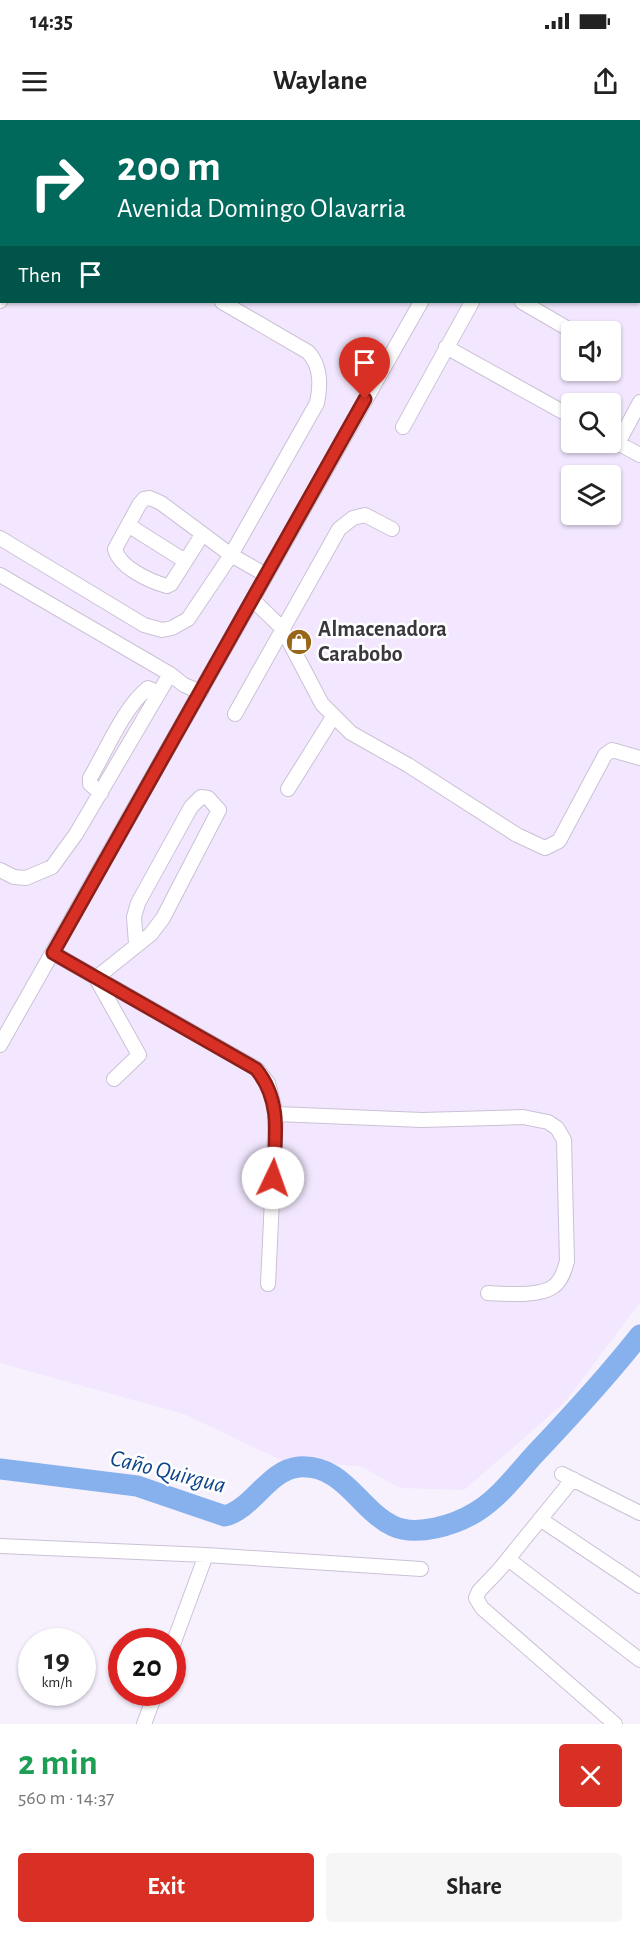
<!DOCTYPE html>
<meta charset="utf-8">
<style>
:root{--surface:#fff;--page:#f6f6f6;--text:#222;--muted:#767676;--accent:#d93025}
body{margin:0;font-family:"Alegreya Sans",sans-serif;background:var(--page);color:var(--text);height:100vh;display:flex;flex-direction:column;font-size:22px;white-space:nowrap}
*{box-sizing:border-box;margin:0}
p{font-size:20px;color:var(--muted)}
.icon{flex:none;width:33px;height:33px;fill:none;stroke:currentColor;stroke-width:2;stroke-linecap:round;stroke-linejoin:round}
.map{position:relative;height:1604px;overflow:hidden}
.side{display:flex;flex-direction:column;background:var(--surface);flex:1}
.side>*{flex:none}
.hud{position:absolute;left:0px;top:0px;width:640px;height:183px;box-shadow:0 2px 4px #0004;background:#00695c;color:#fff;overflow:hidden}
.tools{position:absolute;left:561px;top:201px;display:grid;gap:12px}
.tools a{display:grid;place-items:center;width:60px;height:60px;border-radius:6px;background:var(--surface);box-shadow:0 2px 4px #0004;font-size:30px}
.speed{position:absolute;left:18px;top:1508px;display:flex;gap:12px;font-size:30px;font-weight:700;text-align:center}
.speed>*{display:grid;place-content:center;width:78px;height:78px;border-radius:50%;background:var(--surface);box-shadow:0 2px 4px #0004;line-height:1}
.speed small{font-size:15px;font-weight:400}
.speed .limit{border:9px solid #d22;background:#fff;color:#111}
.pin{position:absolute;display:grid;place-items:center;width:51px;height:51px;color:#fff;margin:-62px -26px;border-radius:50% 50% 50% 0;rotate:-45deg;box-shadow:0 0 6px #0007}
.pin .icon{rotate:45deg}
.me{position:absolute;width:66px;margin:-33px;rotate:3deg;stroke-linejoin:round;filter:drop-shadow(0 0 4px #0008)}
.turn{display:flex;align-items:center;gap:21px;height:126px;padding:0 18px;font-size:27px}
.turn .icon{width:78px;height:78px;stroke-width:2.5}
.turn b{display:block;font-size:42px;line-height:51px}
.then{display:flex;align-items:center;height:57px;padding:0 18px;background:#0003;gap:12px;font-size:22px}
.round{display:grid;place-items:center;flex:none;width:63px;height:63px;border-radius:6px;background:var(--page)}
.summary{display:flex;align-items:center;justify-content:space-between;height:102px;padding:0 18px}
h1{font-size:36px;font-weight:700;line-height:45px;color:#1e9e55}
.button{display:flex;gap:12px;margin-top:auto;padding:12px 18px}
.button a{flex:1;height:69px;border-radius:6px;background:var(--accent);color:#fff;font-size:24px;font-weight:700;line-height:69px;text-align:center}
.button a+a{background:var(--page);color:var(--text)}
.status{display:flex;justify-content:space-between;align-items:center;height:42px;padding:0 30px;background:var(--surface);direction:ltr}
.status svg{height:16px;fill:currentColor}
header{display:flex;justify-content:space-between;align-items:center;height:78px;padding:0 18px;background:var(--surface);font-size:27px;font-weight:700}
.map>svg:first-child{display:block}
.built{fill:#f2e7fe;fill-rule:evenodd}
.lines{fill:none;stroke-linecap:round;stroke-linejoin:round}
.river{stroke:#87b1ec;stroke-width:21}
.minor-casing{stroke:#cbc1d5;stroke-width:16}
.minor{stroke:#fff;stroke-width:14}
.route-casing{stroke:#8d1f18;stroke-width:15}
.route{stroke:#d93025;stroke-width:10}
.labels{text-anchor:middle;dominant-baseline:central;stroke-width:5;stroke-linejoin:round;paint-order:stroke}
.poi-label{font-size:22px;font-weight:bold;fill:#3b373f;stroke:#fff;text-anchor:start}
.water-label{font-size:24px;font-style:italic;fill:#0e458a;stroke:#fff}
</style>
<div class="status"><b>14:35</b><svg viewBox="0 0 49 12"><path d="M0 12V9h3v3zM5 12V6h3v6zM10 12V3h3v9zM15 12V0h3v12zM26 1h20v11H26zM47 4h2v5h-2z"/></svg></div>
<header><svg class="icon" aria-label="menu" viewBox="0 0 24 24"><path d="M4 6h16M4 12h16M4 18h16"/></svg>Waylane<svg class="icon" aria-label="share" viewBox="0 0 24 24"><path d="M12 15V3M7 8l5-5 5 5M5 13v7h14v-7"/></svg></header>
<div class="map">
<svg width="640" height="1604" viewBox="0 0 640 1604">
<rect width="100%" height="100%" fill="#f7f1fe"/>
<path class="built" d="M0 0H640V1182L565 1282 464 1370 400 1368 360 1346 285 1342 184 1294 0 1243ZM2 2H639V182H2ZM572 212H610V250H572ZM572 284H610V322H572ZM572 356H610V394H572Z"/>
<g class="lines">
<path class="river" d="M0 1349 137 1366 225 1396C254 1388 268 1350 299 1347 344 1344 359 1390 393 1406 417 1417 455 1405 476 1392 499 1378 516 1355 534 1335 571 1296 607 1257 640 1215"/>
<g class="minor-casing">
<path id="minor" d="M428 0 430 2
M477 2 478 0
M523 2V0
M576 2 577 0
M639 97H640
M0 181 2 178
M522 182 565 207
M446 227 572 297
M403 307 472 182
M610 319 640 335
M618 323 640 282
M128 405 185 441
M202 415 171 464 167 466C149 461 119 447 115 429L139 385 144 379 150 378 161 383 231 435 266 455
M0 418 144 505 162 510 172 508 188 499 231 435 317 283C321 264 321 246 308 232L222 182
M0 455 170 554 184 565 201 572
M253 480 282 508 322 584 351 613 408 645 517 715 545 728 559 721 605 635 612 630 640 638
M235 594 339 409 353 398 365 395 392 409
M288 669 333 597
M101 673 90 664V658C106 631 124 587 148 568L159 573
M0 750 14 757 26 758 52 747 76 714 170 554
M53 833 257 949 268 963 276 994 268 1164
M0 925 421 182
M114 959 139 935 96 858 151 814 163 798 219 690 208 678 201 677 191 687 138 783 134 797 136 824
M276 994 422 1000 523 997 548 1002 557 1008 564 1020 567 1141C565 1149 562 1160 554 1166 541 1177 505 1174 488 1173
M562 1354 640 1393
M573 1359 499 1450 479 1471 476 1478 482 1488 615 1604
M540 1399 640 1466
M0 1426 206 1435 421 1449
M508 1439 640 1540
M172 1527 206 1435
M144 1604 156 1572"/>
</g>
<use href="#minor" class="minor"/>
</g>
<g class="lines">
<g class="route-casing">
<path id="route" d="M273 1058C275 1019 283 982 256 949L53 833 365 279"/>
</g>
<use href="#route" class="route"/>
</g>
<defs>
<g id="shop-disc" transform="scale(1.35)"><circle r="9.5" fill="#976618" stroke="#fff"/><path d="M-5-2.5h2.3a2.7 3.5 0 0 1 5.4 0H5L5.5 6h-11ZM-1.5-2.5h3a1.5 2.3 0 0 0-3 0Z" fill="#fff"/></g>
</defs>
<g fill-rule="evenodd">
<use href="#shop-disc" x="299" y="522"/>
</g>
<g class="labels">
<g class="poi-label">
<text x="318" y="509">Almacenadora<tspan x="318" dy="25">Carabobo</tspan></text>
</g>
<g class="water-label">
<text transform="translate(168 1352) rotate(14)">Caño Quirgua</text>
</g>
</g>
</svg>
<div class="tools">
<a><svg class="icon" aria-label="sound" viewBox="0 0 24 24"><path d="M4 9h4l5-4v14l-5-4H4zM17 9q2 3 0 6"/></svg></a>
<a><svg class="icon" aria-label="search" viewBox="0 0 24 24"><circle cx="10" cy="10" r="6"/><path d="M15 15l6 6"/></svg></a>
<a><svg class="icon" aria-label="layers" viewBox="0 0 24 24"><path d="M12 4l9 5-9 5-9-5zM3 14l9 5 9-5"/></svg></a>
</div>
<div class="speed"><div>19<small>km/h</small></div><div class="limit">20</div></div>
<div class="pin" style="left:365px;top:279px;background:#d93025"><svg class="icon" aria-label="arrive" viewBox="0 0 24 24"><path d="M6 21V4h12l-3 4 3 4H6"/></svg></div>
<svg class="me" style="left:273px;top:1058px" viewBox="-20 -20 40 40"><circle r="19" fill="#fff"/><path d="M0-13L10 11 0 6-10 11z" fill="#d93025"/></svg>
<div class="hud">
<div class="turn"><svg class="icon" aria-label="right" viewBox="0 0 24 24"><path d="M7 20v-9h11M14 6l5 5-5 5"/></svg><div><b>200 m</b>Avenida Domingo Olavarria</div></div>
<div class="then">Then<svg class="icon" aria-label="arrive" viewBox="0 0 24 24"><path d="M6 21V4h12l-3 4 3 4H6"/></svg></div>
</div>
</div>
<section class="side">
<div class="summary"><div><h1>2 min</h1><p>560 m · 14:37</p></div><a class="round" style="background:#d93025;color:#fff"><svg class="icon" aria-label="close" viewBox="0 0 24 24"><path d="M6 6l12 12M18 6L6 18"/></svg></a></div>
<div class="button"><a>Exit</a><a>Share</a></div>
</section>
